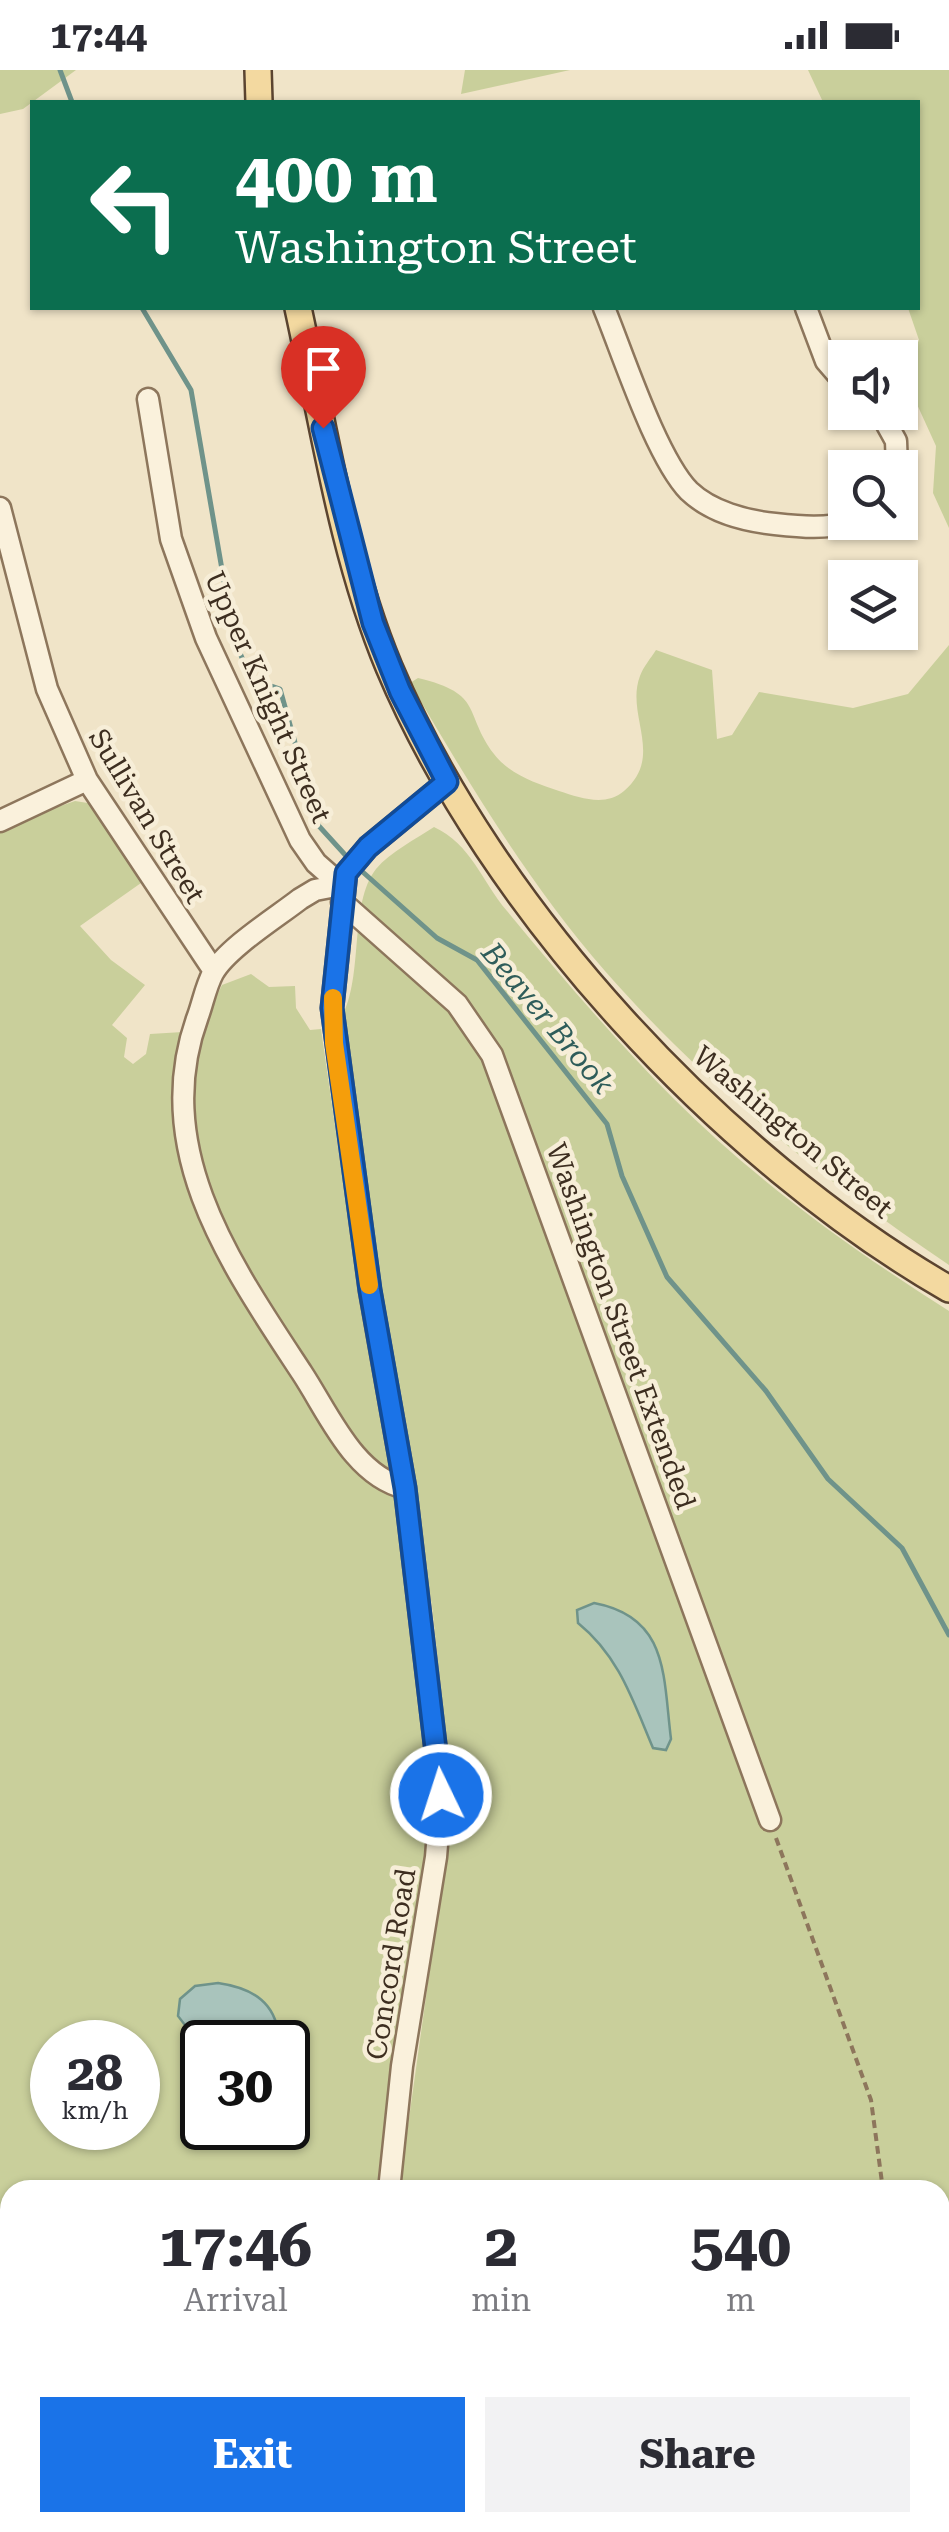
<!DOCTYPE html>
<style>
:root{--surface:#fff;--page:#f2f2f3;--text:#2b2b33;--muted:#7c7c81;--accent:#1a73e8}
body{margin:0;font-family:"Roboto Serif",serif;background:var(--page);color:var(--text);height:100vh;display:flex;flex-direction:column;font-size:38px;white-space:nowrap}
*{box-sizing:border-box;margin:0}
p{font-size:32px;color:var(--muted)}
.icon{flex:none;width:55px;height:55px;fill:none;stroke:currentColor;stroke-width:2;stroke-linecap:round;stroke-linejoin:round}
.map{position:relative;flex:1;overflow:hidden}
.details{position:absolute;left:0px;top:2110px;width:950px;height:352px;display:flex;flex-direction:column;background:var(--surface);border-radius:30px 30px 0 0;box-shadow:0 2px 8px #0004}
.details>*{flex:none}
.banner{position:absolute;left:30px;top:30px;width:890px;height:210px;border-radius:0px;box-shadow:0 2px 8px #0004;background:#0b6e4f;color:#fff;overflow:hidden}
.buttons{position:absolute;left:828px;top:270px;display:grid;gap:20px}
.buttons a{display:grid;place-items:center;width:90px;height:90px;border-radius:0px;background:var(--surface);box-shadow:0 2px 8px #0004;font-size:50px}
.speed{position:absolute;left:30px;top:1950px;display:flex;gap:20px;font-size:50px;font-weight:700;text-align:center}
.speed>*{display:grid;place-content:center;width:130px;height:130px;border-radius:50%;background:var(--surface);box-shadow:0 2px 8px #0004;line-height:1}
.speed small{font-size:25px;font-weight:400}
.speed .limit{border:5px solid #111;border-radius:15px;background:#fff;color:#111}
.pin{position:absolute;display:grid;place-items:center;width:85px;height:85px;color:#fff;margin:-102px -42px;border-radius:50% 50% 50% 0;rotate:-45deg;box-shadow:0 0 10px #0007}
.pin .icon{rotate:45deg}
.me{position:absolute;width:110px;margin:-55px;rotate:356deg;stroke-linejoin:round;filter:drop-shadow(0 0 8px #0008)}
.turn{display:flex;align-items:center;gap:35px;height:210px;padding:0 40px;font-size:45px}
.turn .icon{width:130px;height:130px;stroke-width:2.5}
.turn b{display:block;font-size:70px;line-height:85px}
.eta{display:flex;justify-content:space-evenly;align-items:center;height:170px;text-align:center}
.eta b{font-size:60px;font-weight:700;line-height:70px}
.button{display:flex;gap:20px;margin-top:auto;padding:20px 40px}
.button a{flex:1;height:115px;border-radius:0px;background:var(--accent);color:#fff;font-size:40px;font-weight:700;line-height:115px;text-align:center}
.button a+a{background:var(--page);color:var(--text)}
.status{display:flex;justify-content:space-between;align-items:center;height:70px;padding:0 50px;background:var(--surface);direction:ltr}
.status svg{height:28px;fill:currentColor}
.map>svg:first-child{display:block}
.green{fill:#c9cf9b;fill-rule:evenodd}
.water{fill:#a9c4bc;stroke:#6f938a;stroke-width:2.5}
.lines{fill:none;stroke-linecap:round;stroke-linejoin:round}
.stream{stroke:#6f938a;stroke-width:5}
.minor-casing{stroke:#8d765c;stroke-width:25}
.major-casing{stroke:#5b4430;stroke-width:30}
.path{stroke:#8d765c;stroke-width:4;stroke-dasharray:8 5;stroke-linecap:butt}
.minor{stroke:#faf1dc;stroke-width:20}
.major{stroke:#f3d9a0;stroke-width:25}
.route-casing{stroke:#114b97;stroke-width:25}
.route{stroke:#1a73e8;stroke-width:18}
.slow{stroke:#f59e0b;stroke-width:18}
.labels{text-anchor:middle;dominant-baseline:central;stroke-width:9;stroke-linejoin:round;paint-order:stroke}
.street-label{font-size:28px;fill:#3d2e20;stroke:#f7eed8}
.water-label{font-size:30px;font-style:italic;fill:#2f5d5a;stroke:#f7eed8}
</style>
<div class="status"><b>17:44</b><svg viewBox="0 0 49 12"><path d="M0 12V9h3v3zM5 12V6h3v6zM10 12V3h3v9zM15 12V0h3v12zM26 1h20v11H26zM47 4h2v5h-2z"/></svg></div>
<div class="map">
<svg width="949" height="2462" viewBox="0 0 949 2462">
<rect width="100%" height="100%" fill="#f0e4c8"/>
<path class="green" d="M0 0H76L23 39 0 44Z
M465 0H570L461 24Z
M808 0H949V458L933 423 936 376 910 319 908 294 919 270 908 238H918V32H823Z
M949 575V1195C822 1109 706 1016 605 901 529 814 468 712 410 613L418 608C485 624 463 643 494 684 510 705 536 713 559 721 581 728 605 737 624 721 665 686 625 645 640 606 643 597 651 588 656 580L712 600 717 669 732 665 759 622 853 638 908 624Z
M75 731 94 734 141 813 80 856 111 890 145 915 112 955 127 968 124 987 133 994 146 984 150 964 199 961 222 915 251 904 269 917 295 916 296 938 310 960 321 959 355 1193 399 1426 433 1726 377 2120H10V2452H378V2462H0V757ZM52 1972H138V2058H52ZM202 1972H288V2058H202Z
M434 757C471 774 481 810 507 841 560 905 614 969 673 1028 755 1110 851 1179 949 1241V2462H398L399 2452H940V2120H399L453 1734 432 1536 367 1156 340 950C365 908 348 835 376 799 390 782 416 769 434 757Z"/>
<path class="water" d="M594 1533C669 1547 663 1606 671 1669L666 1680 653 1678C633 1631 619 1586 578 1553L577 1540Z
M218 1913C253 1918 278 1933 279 1972L201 1976 178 1946 180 1929 195 1916Z"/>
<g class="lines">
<path class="stream" d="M60 0 72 32
M142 238 191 320 234 569 251 609 280 619 318 755 348 788
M356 796 437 868 477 890 607 1054 622 1106 667 1207 766 1321 828 1409 902 1478 949 1565
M940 2387 949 2368
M905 2462 909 2452"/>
<g class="minor-casing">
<path id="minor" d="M604 238C623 284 656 387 689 421 711 442 746 451 775 454 802 457 826 459 852 452
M806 238 826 291 845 313
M148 329 171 469 206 568 300 770 316 793 341 815
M880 342 896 371 897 398
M0 438 47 619 87 710 214 901
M0 751 87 710
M341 815 315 820 300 829C277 847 227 878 213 903 206 916 203 932 198 946 149 1079 231 1195 302 1303 329 1344 354 1406 405 1418
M342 832 457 934 492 985 770 1750
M389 2120 402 1996 436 1787 441 1725 405 1418 370 1221 332 938 346 803 368 777 447 712
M391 2462 393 2452"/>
</g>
<g class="major-casing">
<path id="major" d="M258 0 259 32
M298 238C324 357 342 484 389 597 491 839 722 1088 949 1219"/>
</g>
<path class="path" d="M776 1768 871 2030 883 2120
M863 2462 866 2452"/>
<use href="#minor" class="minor"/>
<use href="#major" class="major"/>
</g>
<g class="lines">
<g class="route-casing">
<path id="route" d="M323 358 373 553 400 621 447 712 368 777 346 803 332 938 370 1220 405 1418 441 1725"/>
</g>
<use href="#route" class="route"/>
<path class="slow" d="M333 928 334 973 369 1215"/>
</g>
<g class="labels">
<g class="street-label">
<text transform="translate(268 627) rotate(66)">Upper Knight Street</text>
<text transform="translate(147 746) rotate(59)">Sullivan Street</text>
<text transform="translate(793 1062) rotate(40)">Washington Street</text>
<text transform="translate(621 1256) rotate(70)">Washington Street Extended</text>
<text transform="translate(391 1894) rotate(-81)">Concord Road</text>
</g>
<g class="water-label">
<text transform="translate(548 948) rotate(50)">Beaver Brook</text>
</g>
</g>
</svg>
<div class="buttons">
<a><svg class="icon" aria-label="sound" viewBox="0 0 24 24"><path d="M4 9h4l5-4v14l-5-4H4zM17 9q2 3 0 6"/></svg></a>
<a><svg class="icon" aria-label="search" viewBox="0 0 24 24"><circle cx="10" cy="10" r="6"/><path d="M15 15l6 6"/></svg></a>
<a><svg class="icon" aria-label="layers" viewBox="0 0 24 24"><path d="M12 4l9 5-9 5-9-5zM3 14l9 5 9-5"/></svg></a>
</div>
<div class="speed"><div>28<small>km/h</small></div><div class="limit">30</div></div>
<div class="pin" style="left:323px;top:358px;background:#d93025"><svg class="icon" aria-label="arrive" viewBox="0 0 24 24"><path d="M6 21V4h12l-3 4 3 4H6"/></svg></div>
<svg class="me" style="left:441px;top:1725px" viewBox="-20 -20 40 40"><circle r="17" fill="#1a73e8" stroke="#fff" stroke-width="3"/><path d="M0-11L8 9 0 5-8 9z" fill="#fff"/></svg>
<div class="banner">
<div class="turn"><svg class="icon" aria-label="left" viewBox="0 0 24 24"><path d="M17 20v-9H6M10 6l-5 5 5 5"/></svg><div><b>400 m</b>Washington Street</div></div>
</div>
<section class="details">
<div class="eta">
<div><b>17:46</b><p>Arrival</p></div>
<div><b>2</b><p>min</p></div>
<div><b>540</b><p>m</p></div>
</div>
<div class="button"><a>Exit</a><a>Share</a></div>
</section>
</div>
